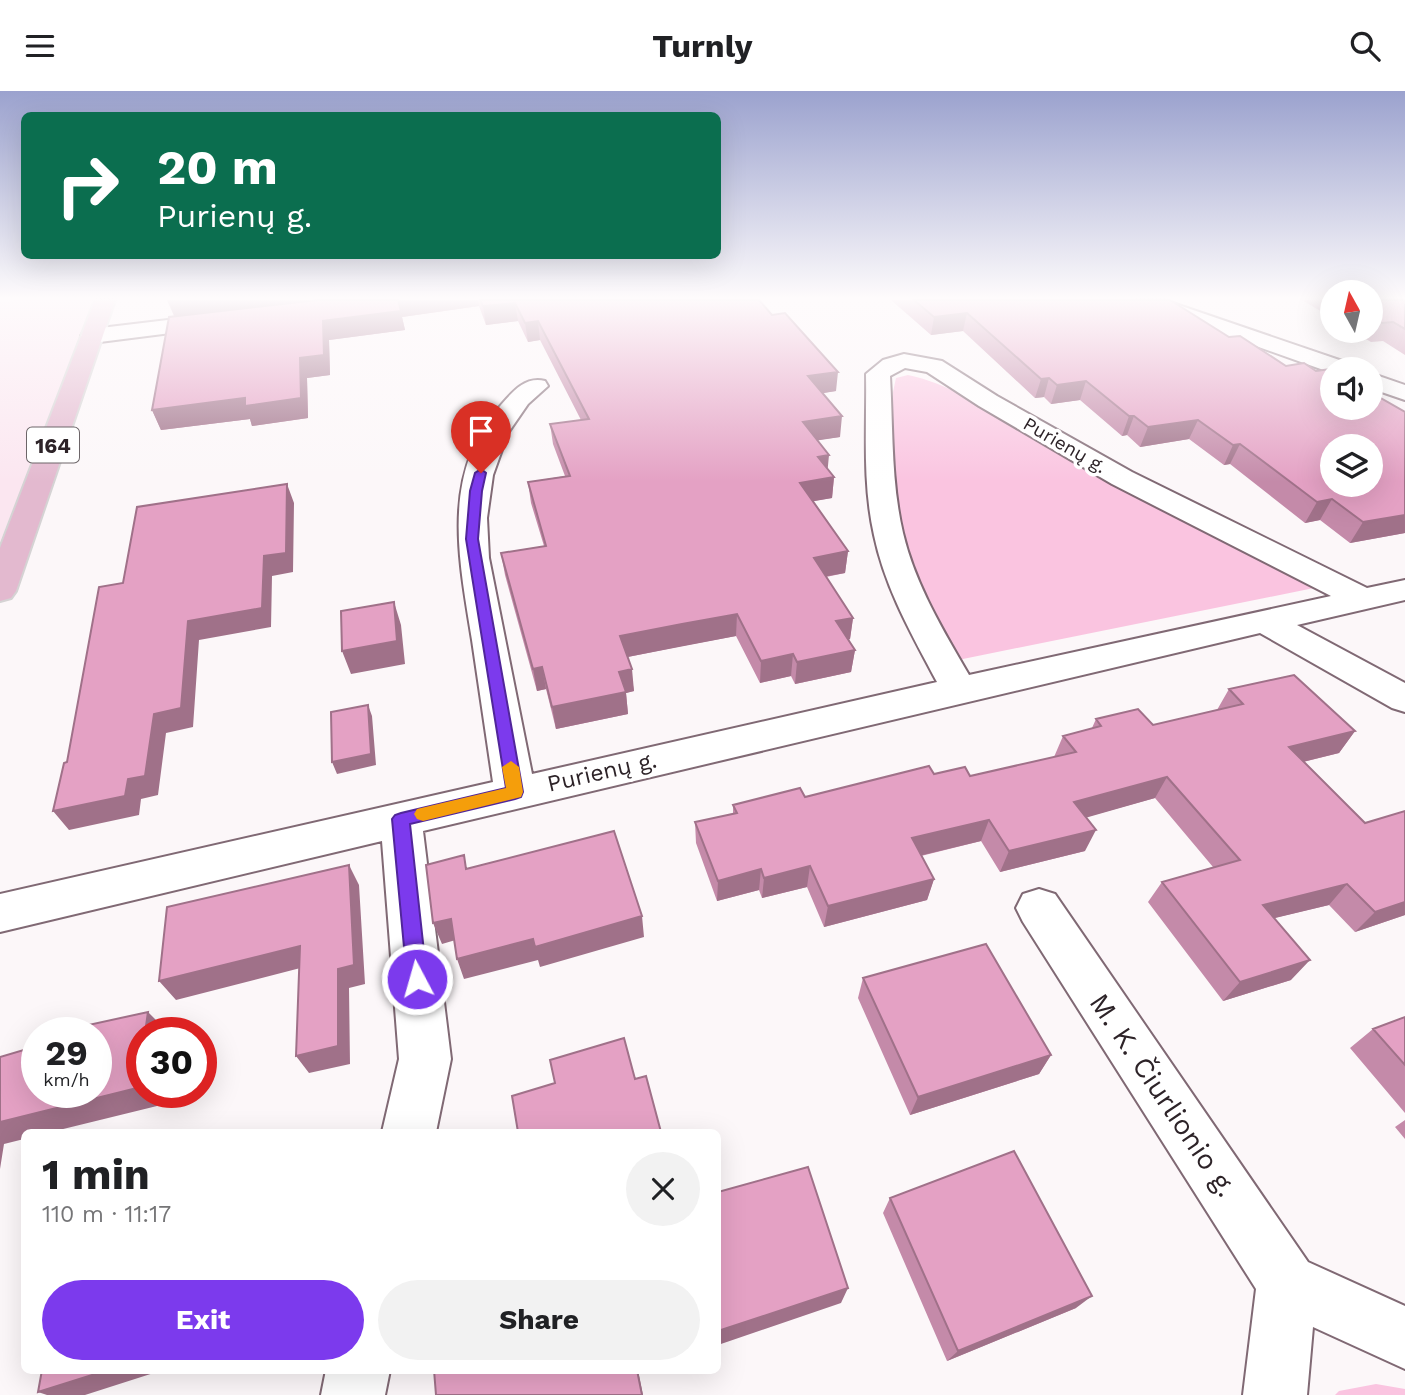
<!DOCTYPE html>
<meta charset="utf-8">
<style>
:root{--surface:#fff;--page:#f2f2f2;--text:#202124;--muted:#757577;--accent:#7c3aed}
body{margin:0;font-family:"Work Sans",sans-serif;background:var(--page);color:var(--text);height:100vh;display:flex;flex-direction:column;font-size:26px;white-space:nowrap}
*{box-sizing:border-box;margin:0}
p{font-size:23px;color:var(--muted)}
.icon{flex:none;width:38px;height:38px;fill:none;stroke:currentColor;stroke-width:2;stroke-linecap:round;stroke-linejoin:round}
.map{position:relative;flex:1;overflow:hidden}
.details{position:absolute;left:21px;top:1038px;width:700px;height:245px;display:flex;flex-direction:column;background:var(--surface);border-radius:10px;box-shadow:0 7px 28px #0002}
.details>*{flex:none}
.banner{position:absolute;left:21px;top:21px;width:700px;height:147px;border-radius:10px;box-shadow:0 7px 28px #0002;background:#0b6e4f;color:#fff;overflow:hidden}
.needle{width:46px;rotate:352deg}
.tools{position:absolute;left:1320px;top:189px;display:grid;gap:14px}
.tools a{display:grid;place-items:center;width:63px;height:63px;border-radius:50%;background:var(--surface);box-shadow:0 7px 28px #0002;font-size:35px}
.speed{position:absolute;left:21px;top:926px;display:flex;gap:14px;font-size:35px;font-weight:700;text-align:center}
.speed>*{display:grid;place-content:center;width:91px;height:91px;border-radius:50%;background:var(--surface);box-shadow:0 7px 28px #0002;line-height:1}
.speed small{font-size:18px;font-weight:400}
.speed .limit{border:10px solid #d22;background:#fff;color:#111}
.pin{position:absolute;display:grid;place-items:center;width:60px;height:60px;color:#fff;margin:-72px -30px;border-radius:50% 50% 50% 0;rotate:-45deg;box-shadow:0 0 7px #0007}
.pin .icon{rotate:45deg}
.me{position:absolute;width:77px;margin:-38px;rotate:354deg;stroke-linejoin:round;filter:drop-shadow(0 0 5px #0008)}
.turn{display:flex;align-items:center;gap:24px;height:147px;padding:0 21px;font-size:32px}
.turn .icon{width:91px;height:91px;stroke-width:2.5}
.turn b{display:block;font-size:49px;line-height:60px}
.round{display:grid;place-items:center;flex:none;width:74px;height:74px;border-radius:37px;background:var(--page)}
.overview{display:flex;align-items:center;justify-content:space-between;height:119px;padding:0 21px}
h1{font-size:42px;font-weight:700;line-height:52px}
.button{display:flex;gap:14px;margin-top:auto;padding:14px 21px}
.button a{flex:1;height:80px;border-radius:42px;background:var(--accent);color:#fff;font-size:28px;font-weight:700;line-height:80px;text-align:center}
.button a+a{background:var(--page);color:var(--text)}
header{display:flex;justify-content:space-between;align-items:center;height:91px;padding:0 21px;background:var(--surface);font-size:32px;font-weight:700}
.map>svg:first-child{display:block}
.built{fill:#fbe6f0}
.green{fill:#fac4e0}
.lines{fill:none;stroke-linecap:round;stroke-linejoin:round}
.minor-casing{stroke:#806974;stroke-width:4}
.major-casing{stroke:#d5d3d4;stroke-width:4}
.minor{fill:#fff;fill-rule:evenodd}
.major{fill:#e3b9cf;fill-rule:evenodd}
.wall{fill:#c48aa9}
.shaded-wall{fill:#a07189}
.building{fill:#e4a1c4;stroke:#a07189;stroke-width:2;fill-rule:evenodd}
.route{fill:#7c3aed;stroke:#51269a;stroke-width:2}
.slow{fill:#f59e0b}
.labels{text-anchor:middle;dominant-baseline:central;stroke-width:7;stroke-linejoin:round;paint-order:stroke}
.far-street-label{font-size:19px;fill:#2d2328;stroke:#fff}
.shield{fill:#fff;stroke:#6c6568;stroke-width:2}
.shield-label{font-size:21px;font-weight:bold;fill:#2d2328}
.street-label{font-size:23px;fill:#2d2328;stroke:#fff}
.near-street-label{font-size:28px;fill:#2d2328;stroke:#fff}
</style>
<header><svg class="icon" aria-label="menu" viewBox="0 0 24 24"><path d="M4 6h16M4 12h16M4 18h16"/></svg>Turnly<svg class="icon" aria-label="search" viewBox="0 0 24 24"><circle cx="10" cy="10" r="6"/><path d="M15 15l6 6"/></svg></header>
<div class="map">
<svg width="1405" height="1304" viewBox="0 0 1405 1304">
<rect width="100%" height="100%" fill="#fcf7f9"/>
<path class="built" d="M20 209H97L0 451V211Z"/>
<path class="green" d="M908 284C964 296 1011 335 1059 363 1143 410 1229 453 1314 497L958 569 911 475 893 389V301L896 287Z
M1376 1293 1405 1298V1304H1335L1339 1300Z"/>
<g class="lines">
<g class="minor-casing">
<path id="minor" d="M1135 209H1164L1351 273 1355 278H1332V282L1138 213Z
M218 223 226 225 229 230 226 235 92 252 84 250 81 245 84 240 92 238Z
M904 263 942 270 997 305 1132 381 1367 497 1405 489V509L1297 534 1405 592V621L1392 617 1260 542 423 740 451 968 436 1041H382L399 968 382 750 0 841V803L493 691C486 644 479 596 472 549 459 468 440 382 501 314 513 300 526 285 545 290L548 295 528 313 508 342 493 384 487 427 489 467 532 683 937 591C912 544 885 497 874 444 862 391 867 336 866 283L883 269ZM905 277 927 281 979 315 1112 393 1331 505 969 584C943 539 915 493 903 442 891 391 893 337 890 285Z
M1370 282 1405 294V309L1370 297Z
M1039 798 1055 803 1308 1171 1405 1215V1278L1313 1236 1307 1304H1243L1256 1198 1023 831 1016 817 1023 803Z
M326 1279H390L385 1304H321Z"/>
</g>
<g class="major-casing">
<path id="major" d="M95 209H115L16 500 11 507 0 510V457Z"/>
</g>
<use href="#minor" class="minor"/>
<use href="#major" class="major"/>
</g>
<path class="wall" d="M167 209H759L836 300 822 302 840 346 817 349 827 377 834 386 832 407 813 410 848 460 845 482 826 486 853 527 850 548 848 549 855 559 851 581 795 593 791 585 760 592 736 545 682 555 628 566 634 600 626 602 628 623 556 638 546 598 537 600 505 484 501 462 544 455 531 412 528 391 565 385 553 353 550 333 581 329 540 249 528 251 518 230 486 234 479 215 402 226 405 239 329 249 330 284 307 287 308 327 252 335 250 328 161 339 152 319 174 225Z
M891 209H1170L1229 246 1286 275 1316 280 1405 321V442L1350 452 1320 429 1305 432 1230 373 1224 374 1189 348 1140 356 1127 344 1122 345 1080 309 1051 313 1044 306 1035 307 963 240 931 244Z
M1302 209H1332V227Z
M1370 209H1405V264L1383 250 1371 251 1353 240H1370Z
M1229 598 1355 640 1339 662 1303 671 1405 824 1355 841 1329 814 1274 827 1291 889 1223 910 1148 811 1162 791 1213 776 1155 707 1086 726 1085 760 1000 781 981 750 921 765 934 788 927 809 824 836 807 796 762 807 759 799 717 810 696 752 695 731 733 723V714L805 706 934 683 970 685 1054 666 1063 645 1092 637 1096 628 1153 634 1217 619Z
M863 887 1051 964 1039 983 910 1024 858 907Z
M1405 926V1022L1350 957 1373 938Z
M1405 1029V1048L1395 1036Z
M890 1107 1076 1217 947 1270 883 1122Z"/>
<path class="shaded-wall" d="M167 209H330L175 226Z
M398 209H478L479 215 402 226 405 239 329 249 330 284 307 287 308 327 252 335 250 328 161 339 152 319 300 267 323 230Z
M515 212 518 230 486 234 483 215Z
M967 222 963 240 931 244 934 226Z
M538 230 540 249 528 251 525 232Z
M838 281 836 300 806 305 808 285Z
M1049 287 1044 306 1035 307 1041 288Z
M1086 290 1080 309 1051 313 1057 294Z
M842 325 840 346 801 352 803 331Z
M1129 325H1134L1127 344 1122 345Z
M1198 329 1189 348 1140 356 1148 336Z
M1240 353 1230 373 1224 374 1233 354Z
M829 364 827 385 818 366Z
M834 386 832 407 798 413 800 392Z
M287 393 294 412 293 481 272 485 271 536 199 549 193 636 166 642 158 704 141 708 139 724 69 739 53 720 128 688 188 530 264 465Z
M1332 408 1320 429 1305 432 1317 411Z
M1405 424V442L1350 452 1363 431Z
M848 460 845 482 811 488 814 467Z
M394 511 401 534 405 573 351 583 342 560Z
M737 523 736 545 622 567 620 545Z
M853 527 850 548 833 552 836 530Z
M855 559 851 581 795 593 797 571Z
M793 563 791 585 760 592 761 570Z
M542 576 546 598 537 600 533 578Z
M632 578 634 600 626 602 628 623 556 638 552 616 619 581Z
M368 614 372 625 376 674 337 683 332 671Z
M1355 640 1339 662 1274 678 1289 656Z
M1167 686 1155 707 1064 733 1074 711Z
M989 729 981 750 906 768 912 747Z
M1096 739 1085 760 1000 781 1009 760Z
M349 774 359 794 365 893 349 897 350 973 309 982 296 965 338 878Z
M810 775 807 796 762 807 764 787Z
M761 778 759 799 717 810 718 790Z
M934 788 927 809 824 836 828 815Z
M1347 793 1329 814 1246 834 1263 814Z
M1405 811V824L1355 841 1375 821Z
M642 825 644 846 540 876 538 869 464 888 457 868 533 848Z
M451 828 459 848 442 853 433 832Z
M300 855 312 874 176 909 159 890Z
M1310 869 1291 889 1223 910 1240 891Z
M148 921 167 940V942H145Z
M1051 964 1039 983 910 1024 918 1006Z
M142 965V1001H159L157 1015 51 1041H24V1048L4 1053 0 1078V1031Z
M848 1197 841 1212 718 1254V1240Z
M1092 1205 1076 1217 947 1270 958 1260Z
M108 1279H163L85 1304H47L38 1301Z
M637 1279H641L638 1280 643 1304H642Z"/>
<path class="building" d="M318 209H398L401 220 323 230 324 264 300 267 301 307 245 315V307L152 319 169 226Z
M480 209H759L772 224 785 222 838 281 808 285 842 325 803 331 829 364 818 366 834 386 800 392 848 460 814 467 853 527 836 530 855 559 797 571 793 563 761 570 737 523 682 533 620 545 632 578 619 581 626 601 552 616 542 576 533 578 501 462 546 455 528 391 570 385 550 333 589 328 538 230 525 232 515 212 483 215Z
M914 209H1170L1229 246 1240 245 1286 275 1304 272 1316 280 1331 278 1332 317H1370V301L1405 321V424L1363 431 1332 408 1317 411 1240 353 1233 354 1198 329 1148 336 1134 325H1129L1086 290 1057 294 1049 287 1041 288 967 222 934 226ZM1332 355H1370V394H1332Z
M1370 209H1405V238L1393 231 1382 232 1370 225Z
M287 393 286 462 264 465 262 517 188 530 181 617 154 623 145 685 128 688 125 705 53 720 64 672 67 671 99 496 123 492 137 416Z
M394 511 397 550 342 560 341 520Z
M1294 584 1355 640 1289 656 1365 732 1405 720V811L1375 821 1347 793 1263 814 1310 869 1240 891 1162 791 1240 769 1167 686 1074 711 1096 739 1009 760 989 729 912 747 934 788 828 815 810 775 764 787 761 778 718 790 695 731 737 722 733 714 800 697 805 706 929 675 934 683 965 676 970 685 1076 661 1063 645 1101 635 1096 628 1138 618 1153 634 1243 613 1229 598Z
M368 614 371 663 332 671 331 621Z
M614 740 642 825 535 856 533 848 457 868 451 828 433 832 426 774 464 764 466 778Z
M349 774 354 874 338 878V955L296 965 300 855 159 890 167 816Z
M986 853 1051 964 918 1006 863 887Z
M148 921 145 942H142V965L137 997 0 1031V966L37 955V1001H96V942H69L70 938Z
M1405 926V974L1373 938Z
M624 947 635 988 646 985 661 1041H518L512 1005 555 992 550 969Z
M1014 1060 1092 1205 958 1260 890 1107Z
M808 1076 848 1197 718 1240V1101Z
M42 1279H108L38 1301Z
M434 1279H637L642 1304H436Z"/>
<linearGradient id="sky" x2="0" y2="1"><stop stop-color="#9ba2ce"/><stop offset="0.53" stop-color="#fefbfc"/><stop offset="1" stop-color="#fefbfc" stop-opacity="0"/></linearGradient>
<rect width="1405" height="391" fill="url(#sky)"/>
<path class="route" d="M481 378 486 382 482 400 478 448 523 701 521 706 515 708 410 733 427 888 424 894 417 897 410 894 407 888 392 728 395 724 401 722 506 697 466 448 470 400 475 382Z"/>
<path class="slow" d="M511 670 519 676 523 701 521 706 423 730 417 728 414 723 417 718 506 697 502 676Z"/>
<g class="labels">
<g class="far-street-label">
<text transform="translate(1065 354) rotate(30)">Purienų g.</text>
</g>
<rect class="shield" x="27" y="336.5" width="52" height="35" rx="5"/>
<g class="shield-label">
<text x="53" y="354">164</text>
</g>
<g class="street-label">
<text transform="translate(602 681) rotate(-13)">Purienų g.</text>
</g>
<g class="near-street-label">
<text transform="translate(1163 1004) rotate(56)">M. K. Čiurlionio g.</text>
</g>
</g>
</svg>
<div class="tools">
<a><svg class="needle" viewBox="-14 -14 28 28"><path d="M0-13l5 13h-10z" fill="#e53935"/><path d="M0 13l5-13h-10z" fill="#757577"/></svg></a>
<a><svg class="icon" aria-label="sound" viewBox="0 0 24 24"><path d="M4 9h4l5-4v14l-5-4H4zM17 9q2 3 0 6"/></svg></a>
<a><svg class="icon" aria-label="layers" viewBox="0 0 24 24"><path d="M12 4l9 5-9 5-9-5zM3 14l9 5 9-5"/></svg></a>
</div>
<div class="speed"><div>29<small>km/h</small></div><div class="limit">30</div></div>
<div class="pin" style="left:481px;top:382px;background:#d93025"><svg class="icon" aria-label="arrive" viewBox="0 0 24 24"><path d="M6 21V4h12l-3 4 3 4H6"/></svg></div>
<svg class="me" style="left:417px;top:888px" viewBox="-20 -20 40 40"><circle r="17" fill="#7c3aed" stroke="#fff" stroke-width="3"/><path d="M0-11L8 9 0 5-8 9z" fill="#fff"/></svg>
<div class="banner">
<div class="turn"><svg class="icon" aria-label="right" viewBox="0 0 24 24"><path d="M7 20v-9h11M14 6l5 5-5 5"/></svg><div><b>20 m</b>Purienų g.</div></div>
</div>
<section class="details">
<div class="overview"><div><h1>1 min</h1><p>110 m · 11:17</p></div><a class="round"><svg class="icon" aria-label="close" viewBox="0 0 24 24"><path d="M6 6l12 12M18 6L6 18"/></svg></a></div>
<div class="button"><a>Exit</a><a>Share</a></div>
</section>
</div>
